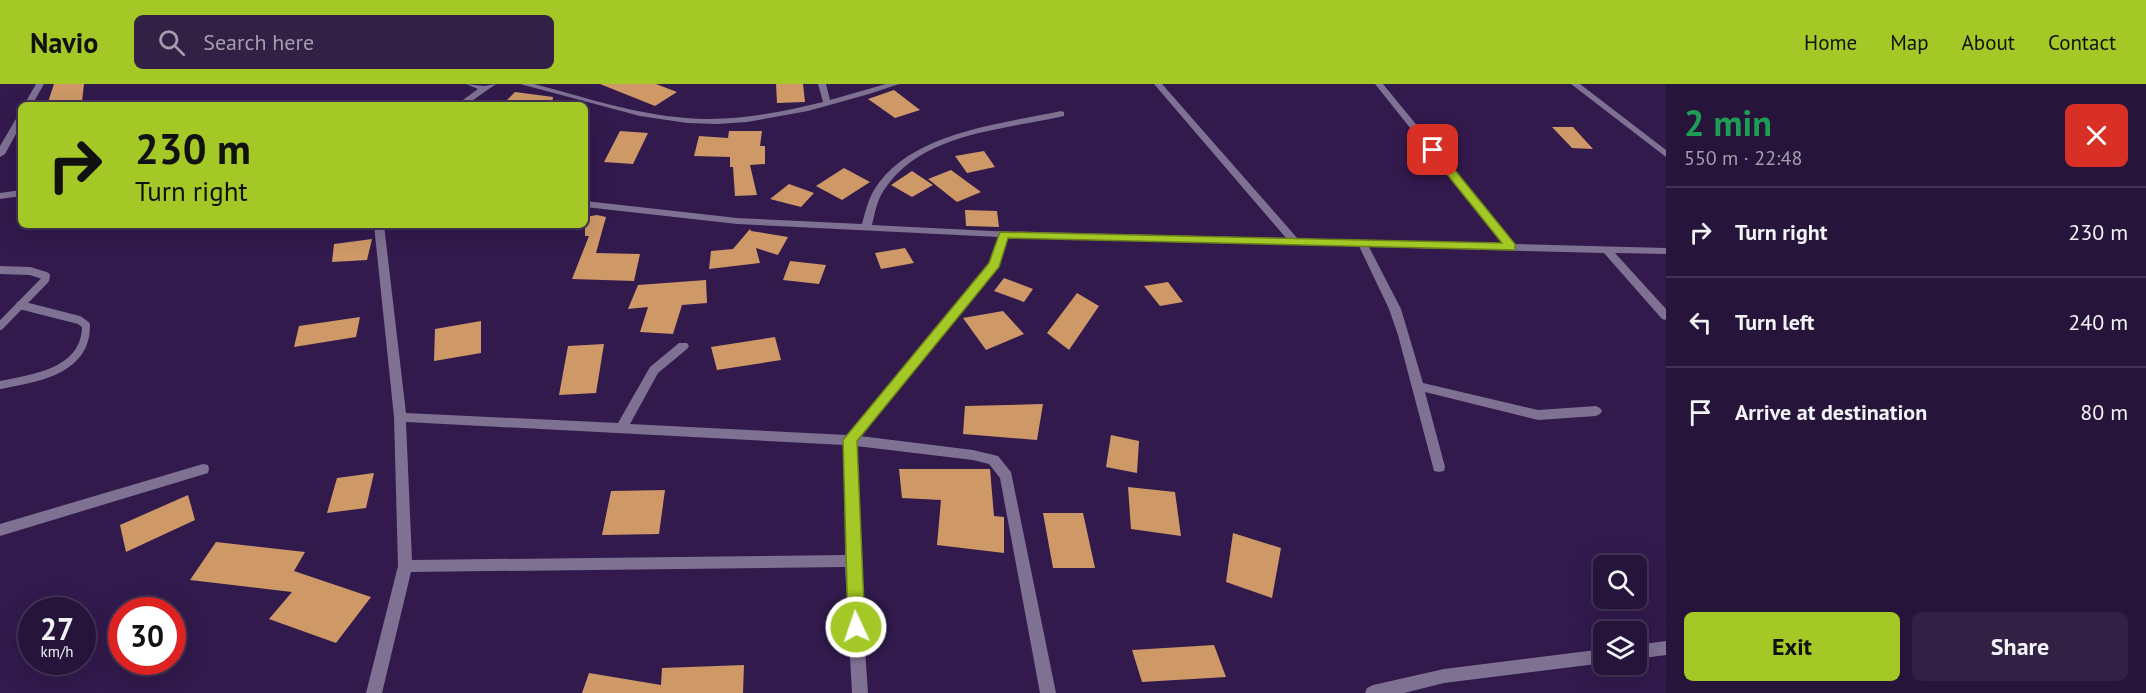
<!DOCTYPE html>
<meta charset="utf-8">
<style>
:root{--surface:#26143a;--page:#322145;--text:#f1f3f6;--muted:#a49eaf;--line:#423354;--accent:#a4c825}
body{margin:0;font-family:"PT Sans",sans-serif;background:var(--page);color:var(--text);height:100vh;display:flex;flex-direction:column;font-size:22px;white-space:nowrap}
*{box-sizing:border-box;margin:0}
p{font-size:20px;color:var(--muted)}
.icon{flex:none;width:33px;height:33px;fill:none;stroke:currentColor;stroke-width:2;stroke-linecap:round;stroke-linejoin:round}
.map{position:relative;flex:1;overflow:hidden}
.drawer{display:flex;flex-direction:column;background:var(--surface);width:480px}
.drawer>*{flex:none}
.hud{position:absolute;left:18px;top:18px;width:570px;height:126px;border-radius:9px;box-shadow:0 6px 24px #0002,0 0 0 2px var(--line);background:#a4c825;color:#111;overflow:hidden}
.buttons{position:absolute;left:1593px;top:471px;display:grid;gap:12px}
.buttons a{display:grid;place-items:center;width:54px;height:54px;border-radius:9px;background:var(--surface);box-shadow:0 6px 24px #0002,0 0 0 2px var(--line);font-size:30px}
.speed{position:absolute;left:18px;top:513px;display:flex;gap:12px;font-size:30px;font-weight:700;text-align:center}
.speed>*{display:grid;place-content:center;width:78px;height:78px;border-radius:50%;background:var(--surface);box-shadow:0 6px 24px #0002,0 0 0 2px var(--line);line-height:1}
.speed small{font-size:15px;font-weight:400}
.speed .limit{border:9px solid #d22;background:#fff;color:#111}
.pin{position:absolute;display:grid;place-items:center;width:51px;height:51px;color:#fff;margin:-26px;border-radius:12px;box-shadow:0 3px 9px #0006}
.me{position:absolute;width:66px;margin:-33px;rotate:357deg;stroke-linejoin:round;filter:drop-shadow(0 0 4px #0008)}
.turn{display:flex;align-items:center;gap:21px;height:126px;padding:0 18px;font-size:27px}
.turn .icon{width:78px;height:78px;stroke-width:2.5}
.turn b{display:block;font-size:42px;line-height:51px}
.round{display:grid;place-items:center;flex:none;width:63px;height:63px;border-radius:9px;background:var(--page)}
.head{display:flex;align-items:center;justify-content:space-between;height:102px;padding:0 18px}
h1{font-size:36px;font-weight:600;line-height:45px;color:#1e9e55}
.button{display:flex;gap:12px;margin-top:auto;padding:12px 18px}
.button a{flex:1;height:69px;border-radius:9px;background:var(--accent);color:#111;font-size:24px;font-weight:600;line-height:69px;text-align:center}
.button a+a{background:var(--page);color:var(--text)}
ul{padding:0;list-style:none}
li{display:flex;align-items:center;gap:18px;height:90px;padding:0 18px;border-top:2px solid var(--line)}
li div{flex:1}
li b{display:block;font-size:22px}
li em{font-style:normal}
header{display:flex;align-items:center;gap:36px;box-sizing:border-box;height:84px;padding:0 30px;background:var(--accent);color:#111}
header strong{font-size:28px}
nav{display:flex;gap:33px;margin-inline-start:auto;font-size:21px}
.search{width:420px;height:54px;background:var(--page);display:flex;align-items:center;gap:15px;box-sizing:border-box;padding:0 21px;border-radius:9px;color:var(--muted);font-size:22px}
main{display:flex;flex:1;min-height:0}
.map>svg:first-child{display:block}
.building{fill:#ce9867}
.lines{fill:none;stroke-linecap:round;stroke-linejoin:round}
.service{stroke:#7e7192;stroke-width:8}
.minor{fill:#7e7192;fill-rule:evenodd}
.route{fill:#a4c825;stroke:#6b8218;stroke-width:1.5}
</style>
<header>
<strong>Navio</strong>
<div class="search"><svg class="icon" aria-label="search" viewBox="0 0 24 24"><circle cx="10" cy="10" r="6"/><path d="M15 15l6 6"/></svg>Search here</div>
<nav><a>Home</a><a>Map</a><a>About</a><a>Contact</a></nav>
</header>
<main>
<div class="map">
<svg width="1666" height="609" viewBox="0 0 1666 609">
<rect width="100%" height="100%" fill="#321a4d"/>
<path class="building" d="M54 0H84L82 18 47 21Z
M600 0H656L677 8 655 22Z
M776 0H803L805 18 777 19Z
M894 6 920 26 895 34 868 15Z
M515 8 553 13 552 21H502Z
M1552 43H1573L1593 65 1572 64Z
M620 47 648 49 633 80 604 78Z
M729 47H762L760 62H765V80L750 81 757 111 735 112 733 83H730V73L694 72 699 52 728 54Z
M984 67 995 83 967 89 955 72Z
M844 84 870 98 842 116 816 102Z
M951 86 981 108 957 118 928 95Z
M912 87 933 101 912 113 891 101Z
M789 100 814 109 801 123 770 115Z
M965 126 997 127 999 143 966 142Z
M597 131 606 133 596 169 640 170 634 197 572 195 589 152H585V133Z
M750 145 751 147 788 153 778 171 756 164 760 179 709 185 711 167 733 165Z
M372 155 367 176 332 178 334 160Z
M905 164 914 179 881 185 875 169Z
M790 177 826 181 819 200 783 196Z
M1004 194 1033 205 1024 218 994 207Z
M706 196 707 219 682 221 673 250 640 248 648 223 628 225 638 201Z
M1168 198 1183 218 1160 222 1144 202Z
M1077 209 1099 222 1069 266 1047 249Z
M1003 227 1024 250 986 266 963 234Z
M360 233 356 253 294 263 299 242Z
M481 237V269L434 277 435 245Z
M775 253 781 276 717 286 711 263Z
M604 260 596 309 559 311 568 262Z
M1043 320 1037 356 963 350 965 322Z
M1111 351 1139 357 1137 389 1106 383Z
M899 385H990L994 432 1004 433V469L937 461 941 416 902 414Z
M374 389 366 424 327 429 337 394Z
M1128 403 1175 408 1181 452 1131 445Z
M665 406 659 450 602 451 611 407Z
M188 411 195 436 126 468 120 441Z
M1043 429H1083L1095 484H1053Z
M1233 449 1281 464 1272 514 1226 498Z
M216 458 305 468 294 487 371 513 336 559 269 535 292 508 190 496Z
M1214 561 1226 593 1142 598 1132 566Z
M744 581 743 609H582L589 589 661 601 662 584Z"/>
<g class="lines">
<path class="service" d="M0 186 30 187 46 192 45 196 0 242
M0 301C36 294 87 287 86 241L79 236 20 221"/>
<path class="minor" d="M36 0H44L32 21H24Z
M466 0 484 2 496 0 466 21H456L478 5Z
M520 0H534C584 13 634 30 686 34 732 38 778 29 823 18L818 0H826L830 16 886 0H899L869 10 808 27 747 38 717 40 687 39 640 32Z
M1154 0H1162L1298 155 1503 160 1375 0H1383L1514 160 1666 164V170L1615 169 1666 225V236L1662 235 1604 169 1369 163 1401 225 1423 299 1538 326 1596 322 1600 324 1602 327 1600 330 1596 332 1538 336 1425 308 1445 383 1444 387 1439 388 1434 387 1433 383 1398 251 1389 225 1359 162 1008 154 999 182 860 352 973 366 998 372 1011 388 1056 609H1040L1000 394 989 380 973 376 856 362 859 477 868 609H852L845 483 411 488 382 609H366L398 482 394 333 374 141H384L406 329 618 339 650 283 679 259H687L689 262 687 265 658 289 630 340 847 351 990 179 998 153 737 140 585 123V117L737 134 862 140C865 129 868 116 874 106 909 48 1001 40 1061 27L1064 28V32C1004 46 922 48 884 106 877 116 875 129 872 141L991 147 1286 154ZM406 338 844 361 845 471 412 476Z
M1571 0H1580L1666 66V73Z
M21 30V41L5 70 0 73V62L17 33Z
M21 106V112L0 115V109Z
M203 380 208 381 209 385 208 389 0 452V440Z
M1666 557V571L1636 575V561Z
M1604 565V579L1444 599 1404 609H1365L1367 604 1373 601 1444 585Z"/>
</g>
<path class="route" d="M1433 63 1437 64 1515 160V166L1008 154 999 183 857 357 865 543 862 548 856 551 850 548 848 543 843 356 989 179 1000 148 1502 159 1430 69 1428 66Z"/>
</svg>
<div class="buttons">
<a><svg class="icon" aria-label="search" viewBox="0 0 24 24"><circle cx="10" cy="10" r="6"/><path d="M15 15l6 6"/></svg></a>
<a><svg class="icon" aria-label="layers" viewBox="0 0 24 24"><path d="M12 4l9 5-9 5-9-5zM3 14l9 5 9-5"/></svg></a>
</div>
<div class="speed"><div>27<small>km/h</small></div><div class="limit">30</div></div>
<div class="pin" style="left:1433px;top:66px;background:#d93025"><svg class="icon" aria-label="arrive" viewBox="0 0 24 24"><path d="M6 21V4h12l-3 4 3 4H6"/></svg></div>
<svg class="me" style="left:856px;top:543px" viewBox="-20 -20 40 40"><circle r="17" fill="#a4c825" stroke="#fff" stroke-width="3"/><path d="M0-11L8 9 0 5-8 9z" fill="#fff"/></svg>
<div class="hud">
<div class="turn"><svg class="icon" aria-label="right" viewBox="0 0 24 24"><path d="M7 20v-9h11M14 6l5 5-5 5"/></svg><div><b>230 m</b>Turn right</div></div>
</div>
</div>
<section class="drawer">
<div class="head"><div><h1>2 min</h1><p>550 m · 22:48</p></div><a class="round" style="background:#d93025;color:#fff"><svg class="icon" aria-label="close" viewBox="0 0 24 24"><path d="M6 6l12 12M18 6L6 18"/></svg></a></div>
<ul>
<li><svg class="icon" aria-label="right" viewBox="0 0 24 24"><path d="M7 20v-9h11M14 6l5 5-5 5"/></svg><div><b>Turn right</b></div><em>230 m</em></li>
<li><svg class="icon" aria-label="left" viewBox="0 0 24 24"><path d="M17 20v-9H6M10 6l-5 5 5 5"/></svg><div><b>Turn left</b></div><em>240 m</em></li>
<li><svg class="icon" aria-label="arrive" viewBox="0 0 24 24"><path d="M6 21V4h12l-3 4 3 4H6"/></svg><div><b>Arrive at destination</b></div><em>80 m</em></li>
</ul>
<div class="button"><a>Exit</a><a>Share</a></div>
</section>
</main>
